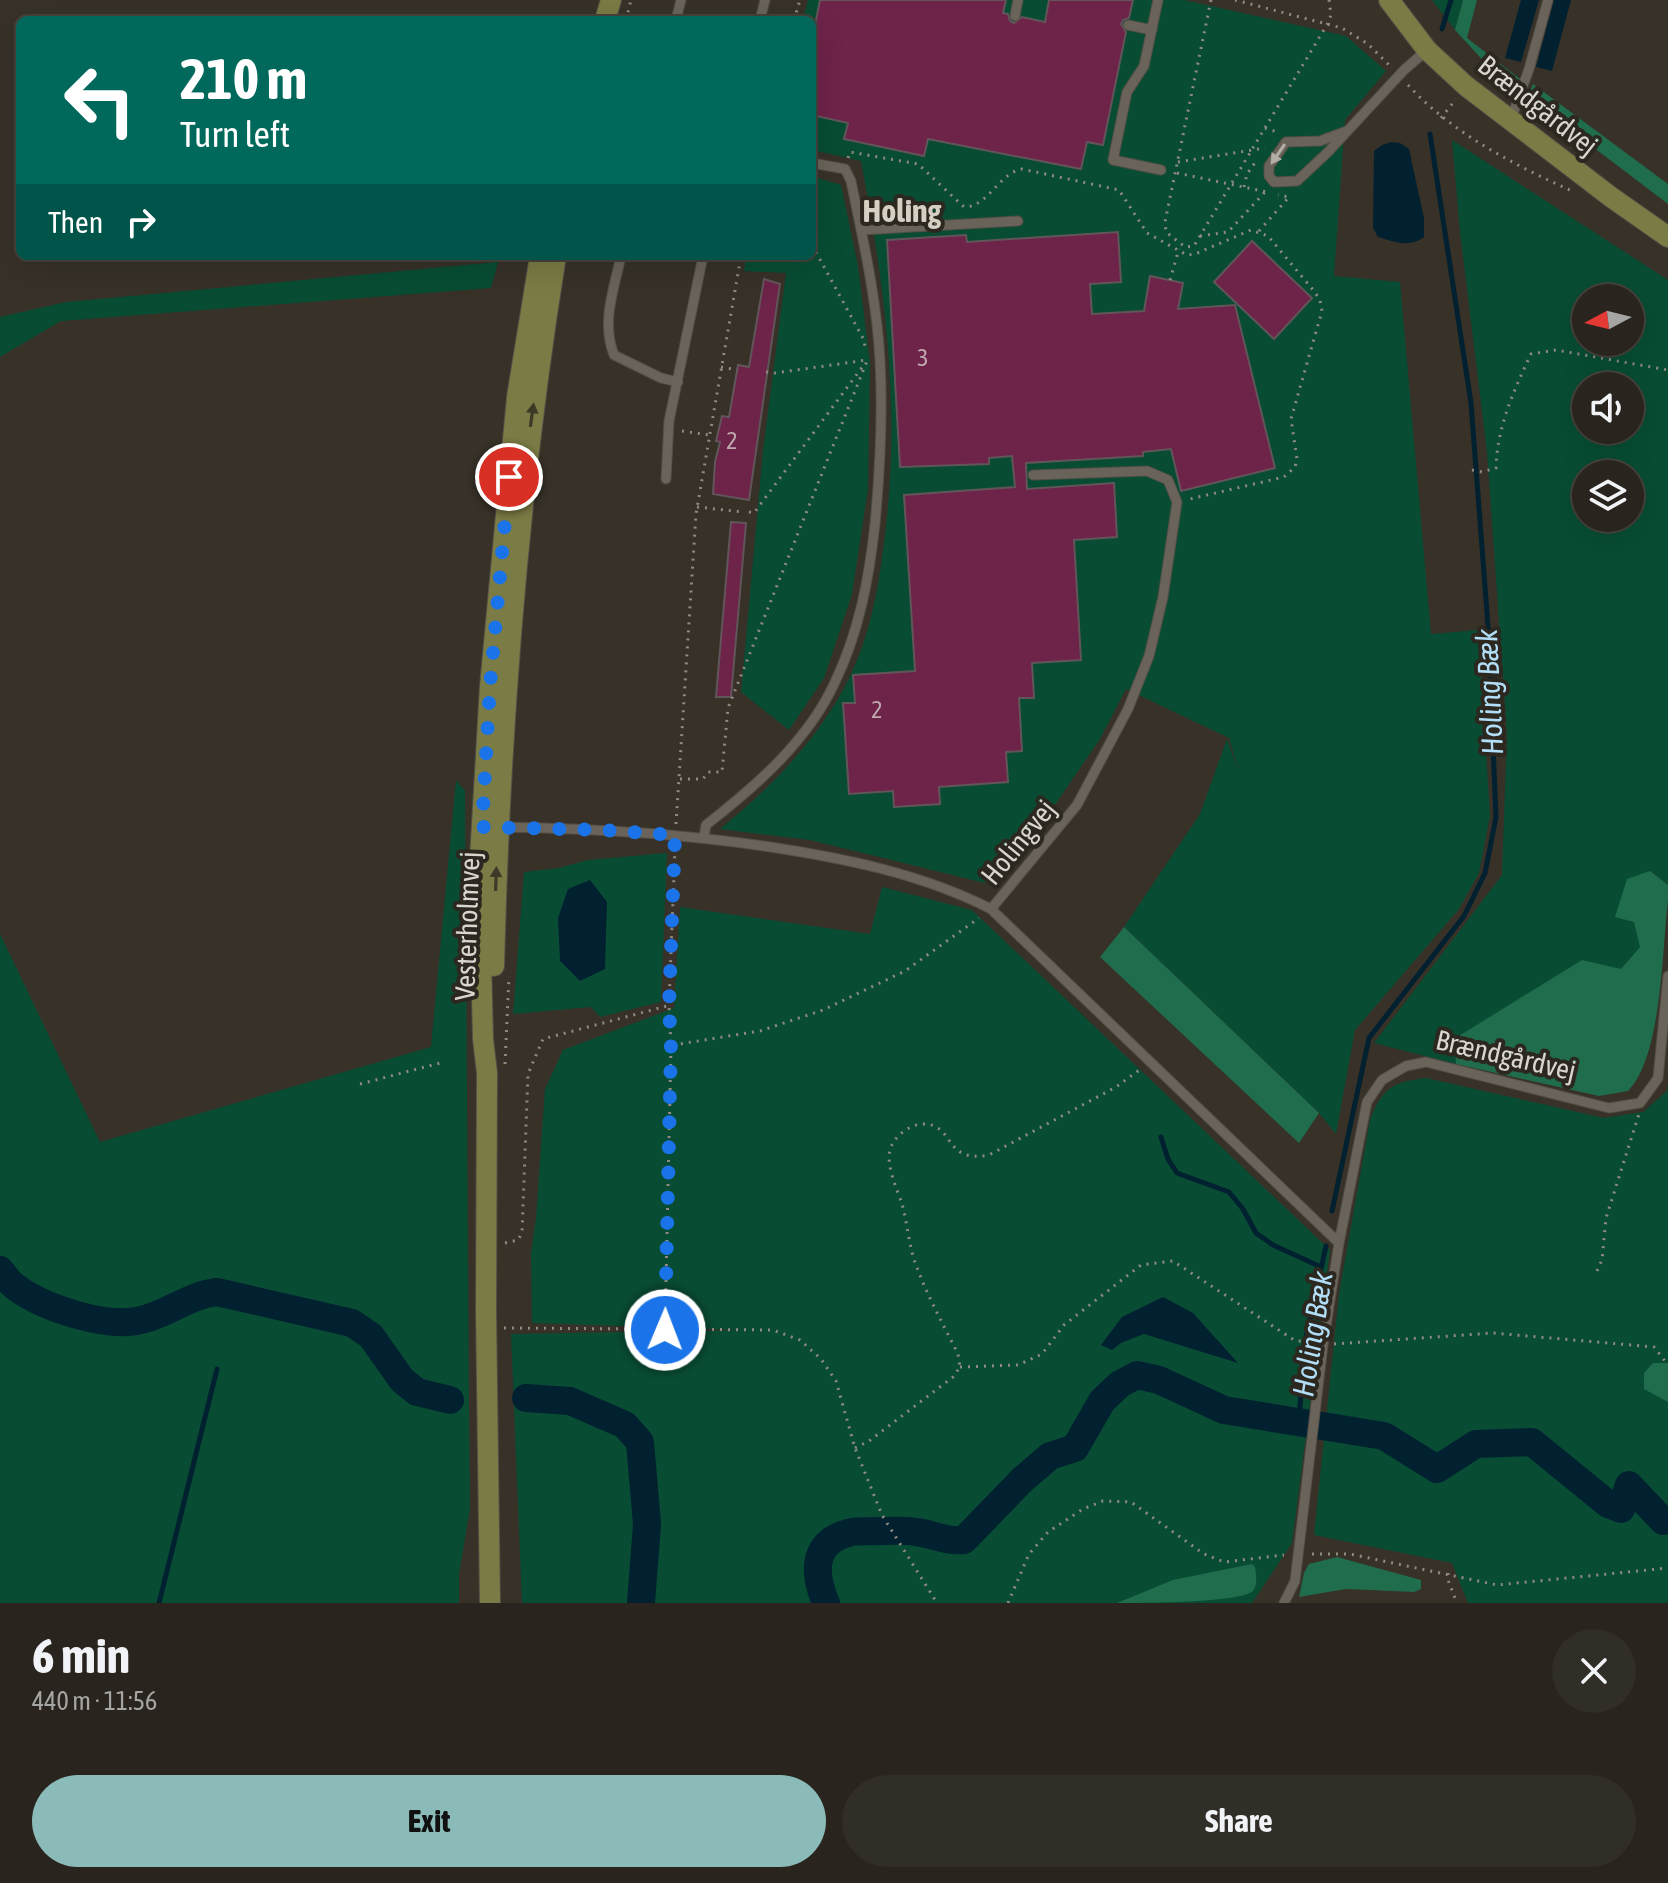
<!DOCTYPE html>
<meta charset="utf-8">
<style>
:root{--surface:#29251e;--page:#312d27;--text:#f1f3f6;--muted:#a5a5a4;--line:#45423c;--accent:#8bbbb9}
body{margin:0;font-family:"Asap Condensed",sans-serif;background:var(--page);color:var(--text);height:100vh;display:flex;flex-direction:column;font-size:30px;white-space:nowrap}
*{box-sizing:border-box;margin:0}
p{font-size:26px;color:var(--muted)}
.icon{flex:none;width:44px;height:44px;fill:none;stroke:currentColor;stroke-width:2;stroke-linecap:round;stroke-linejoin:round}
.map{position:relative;height:1603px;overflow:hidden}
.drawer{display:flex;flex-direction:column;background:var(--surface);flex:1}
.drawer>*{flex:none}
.top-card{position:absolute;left:16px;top:16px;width:800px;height:244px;border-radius:12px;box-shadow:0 8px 32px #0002,0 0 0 2px var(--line);background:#00695c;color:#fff;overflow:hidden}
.needle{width:52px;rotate:263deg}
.fabs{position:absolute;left:1572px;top:284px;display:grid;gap:16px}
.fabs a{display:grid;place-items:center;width:72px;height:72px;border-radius:50%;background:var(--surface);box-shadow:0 8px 32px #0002,0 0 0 2px var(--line);font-size:40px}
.pin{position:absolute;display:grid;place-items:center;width:68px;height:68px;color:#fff;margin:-34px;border:4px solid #fff;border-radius:50%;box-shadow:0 2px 8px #0007}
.me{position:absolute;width:88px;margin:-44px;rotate:1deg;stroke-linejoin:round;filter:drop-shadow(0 0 6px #0008)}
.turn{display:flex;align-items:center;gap:28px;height:168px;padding:0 32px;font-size:36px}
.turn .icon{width:104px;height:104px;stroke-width:2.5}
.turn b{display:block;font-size:56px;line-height:68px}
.then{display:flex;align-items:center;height:76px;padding:0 32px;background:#0003;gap:16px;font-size:30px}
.round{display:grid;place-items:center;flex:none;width:84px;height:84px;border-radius:42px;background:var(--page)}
.overview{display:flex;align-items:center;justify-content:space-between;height:136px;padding:0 32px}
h1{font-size:48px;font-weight:700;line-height:60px}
.cta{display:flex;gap:16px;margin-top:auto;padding:16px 32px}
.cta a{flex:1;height:92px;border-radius:48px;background:var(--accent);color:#111;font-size:32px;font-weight:700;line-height:92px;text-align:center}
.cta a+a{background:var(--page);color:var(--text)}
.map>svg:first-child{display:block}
.green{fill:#084d33;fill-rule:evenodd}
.forest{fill:#206d4d}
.water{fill:#022130}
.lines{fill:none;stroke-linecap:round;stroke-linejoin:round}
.stream{stroke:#022130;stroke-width:5}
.river{stroke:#022130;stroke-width:28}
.building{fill:#6e2348;stroke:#61555a;stroke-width:2}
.lane-casing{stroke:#524e46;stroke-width:11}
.secondary-casing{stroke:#524e46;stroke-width:22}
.path{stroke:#8f8b83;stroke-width:3;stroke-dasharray:2 6;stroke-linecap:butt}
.lane{stroke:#696359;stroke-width:9}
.secondary{stroke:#7b7b45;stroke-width:20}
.oneway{fill:#b2aea6}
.oneway2{fill:#3c3927}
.route{stroke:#1a73e8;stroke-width:14;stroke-dasharray:0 25.2}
.labels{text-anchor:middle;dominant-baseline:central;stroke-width:8;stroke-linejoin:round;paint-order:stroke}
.number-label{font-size:24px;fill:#bea9ae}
.street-label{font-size:28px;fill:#d9d6d0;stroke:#2c281f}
.water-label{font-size:30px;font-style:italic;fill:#b1def6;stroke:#2c281f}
.quarter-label{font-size:32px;font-weight:bold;fill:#d6d0c4;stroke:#2c281f}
</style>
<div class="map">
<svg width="1668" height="1603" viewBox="0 0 1668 1603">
<rect width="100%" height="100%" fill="#373128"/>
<path class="green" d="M808 0H1184L1346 36 1386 71 1345 120 1334 276 1400 282 1431 634 1478 630 1490 816 1479 873 1459 909 1355 1030 1336 1134 1319 1113 1124 927 1200 814 1227 739 1239 772 1229 738 1126 689 1100 739 1004 879 985 883 810 840 720 829C769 789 812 746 843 690 867 647 877 598 883 551 902 416 886 293 861 161L812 150V20H803Z
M1432 0H1463L1455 30Z
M1452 140 1668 280V885L1650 871 1634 922 1641 947 1621 969 1454 1039 1456 1064 1374 1043 1502 875 1507 734 1487 452 1460 232ZM1586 298H1630V342H1586ZM1586 386H1630V430H1586ZM1586 474H1630V518H1586Z
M812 176 841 185 858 266 870 364 868 489 852 594 824 678 789 730 741 692 763 451 786 273 744 271 746 256H812Z
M498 262 491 288 61 321 0 357V317L66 302Z
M456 780 465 791 469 1407 470 1509 459 1574V1603H0V934L100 1142 431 1047Z
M667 853 661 1002 600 1017 591 1007 513 1014 524 872 559 868 588 860Z
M882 887 972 910 1330 1250 1292 1543 1252 1603H522L511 1334 744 1330 532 1323 531 1253 536 1218 545 1089 563 1050 674 1008 680 907 870 934Z
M1426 1078 1604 1118 1643 1112 1667 1091 1668 1083V1603H1468L1452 1563 1314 1535 1339 1294 1370 1120C1382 1088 1393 1082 1426 1078Z"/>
<path class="forest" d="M1463 0H1477L1467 38 1520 79 1513 93 1455 30Z
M1533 84 1668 184V204L1527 97Z
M1650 871 1668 885V900C1662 951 1662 1056 1628 1091L1599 1096 1456 1064 1454 1039 1582 960 1621 969 1640 947 1634 922 1615 917 1627 879Z
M1124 927 1319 1113 1299 1143 1100 957Z
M1653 1363H1668V1402L1644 1389V1373Z
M1337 1557 1421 1580V1589L1414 1592 1346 1589 1299 1597 1304 1573 1309 1564Z
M1252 1564 1255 1567C1256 1575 1258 1584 1253 1591 1241 1603 1140 1603 1117 1603L1173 1580Z"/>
<path class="water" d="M1521 0H1539L1521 62 1505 58Z
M1554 0H1571L1552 71 1536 67Z
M1392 142 1400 143 1409 149 1424 218V237C1409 248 1395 242 1378 237L1373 228 1374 151 1382 145Z
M590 880 607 902 605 969 580 981 560 961 558 918 568 889Z
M1163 1297 1193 1313 1238 1363 1144 1334 1121 1343 1112 1350 1101 1345 1122 1317Z"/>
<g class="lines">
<path class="stream" d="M1442 29 1451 0
M1161 1137 1168 1159 1177 1173 1229 1192 1243 1209 1256 1233 1273 1245 1321 1267
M1332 1211 1369 1038 1464 916 1485 873 1496 817 1488 626 1471 403 1430 134
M1299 1422 1304 1347 1326 1246
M159 1603 217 1369"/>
<path class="river" d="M0 1270C5 1276 10 1284 17 1288 44 1308 108 1329 141 1320 168 1314 189 1295 217 1292L352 1323 371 1336 402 1380 417 1392 450 1400
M526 1398 570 1401 625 1425 640 1442 647 1524 641 1603
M826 1603C814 1575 811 1543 848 1533 857 1530 869 1532 879 1531 890 1531 904 1530 916 1532 933 1534 946 1542 964 1540L1022 1480 1050 1456 1075 1448 1102 1401 1120 1384 1137 1375 1159 1380 1224 1410 1384 1436 1437 1469 1476 1444 1532 1442 1608 1504 1621 1509 1629 1485 1663 1521 1668 1520"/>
</g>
<path class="building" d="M820 0H1006L1003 13 1008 14 1010 21 1014 23 1022 17 1045 22 1049 0H1133L1129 18 1123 20 1121 24 1126 32 1103 145 1087 142 1081 169 928 139 924 156 844 139 848 123 812 115V40Z
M1118 232 1121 282 1090 284 1092 314 1144 311 1150 276 1183 283 1178 309 1235 305 1275 468 1181 491 1171 449 1143 452V456L1026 463 1027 489 1114 483 1117 537 1074 540 1081 660 1032 663 1034 698H1019L1022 751 1006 752 1008 782 939 787 940 804 894 807 893 791 849 794 843 703H855L853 675 915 671 904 495 1015 487 1012 456 989 458V464L900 467 887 240 966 235 967 242Z
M1252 241 1312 298 1274 339 1214 282Z
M764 279 780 284 749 500 713 494 715 462 720 442 716 441 722 416 729 417 738 365 749 367Z
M731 522 746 523 731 697H716Z"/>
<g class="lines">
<g class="lane-casing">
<path id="lane" d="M1158 0 1144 66 1127 92 1113 160 1161 170
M1015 16 1018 0
M676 20 681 0
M760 20 765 0
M1128 25 1152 30
M1511 119 1529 69 1548 0
M1347 131 1320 141 1286 142 1269 166V176L1274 182 1297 181 1328 152 1404 70 1427 50
M861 230 1018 221
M621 256C614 289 601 322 614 355L661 378 678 382
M1033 475 1147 471 1168 480 1177 502 1163 597 1149 656 1128 709 1077 805 991 909 1339 1243
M666 479 669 421 703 256
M498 827C587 828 676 833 764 846 843 858 920 873 991 909
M704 837 706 825C756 786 808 741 835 682 859 632 869 579 875 524 880 470 883 415 880 361 877 300 863 240 851 181L845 169 812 163
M1284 1603 1295 1581 1323 1345 1339 1243 1367 1102 1382 1080 1406 1066 1426 1062 1609 1108 1640 1103 1658 1078 1668 976"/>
</g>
<g class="secondary-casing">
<path id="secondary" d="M1389 0 1427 50 1466 86 1611 197 1668 237
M605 20 611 0
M494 966C500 727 518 491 556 256
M490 1603 486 1311 487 1073 483 1039 479 875 490 686 517 397 540 256"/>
</g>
<path class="path" d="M1211 0 1165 222 1166 232 1185 247 1194 246 1328 23 1331 15 1329 0
M1235 0 1342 28 1368 44 1392 68
M626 20 631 0
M794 20 800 0
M1408 85C1452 133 1514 165 1572 191
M1441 118 1456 99
M1265 128 1280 133
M848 158 850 152 918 164 964 207C988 207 999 173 1022 169L1119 190 1147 233 1187 255 1195 254 1251 230 1268 236 1314 291 1320 300 1322 311 1291 419 1297 459 1295 467 1284 477 1190 499
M1178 162 1265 148
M1177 173 1267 192
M1244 187 1247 174 1257 160
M1259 231 1289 197 1278 195
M1200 236 1228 232 1266 191
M812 245 864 340 865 347
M1170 280 1179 249
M721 367 737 370
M766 372 775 373 867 360
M682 431 710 435
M1472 470 1482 472 1496 468C1497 427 1514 390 1531 354L1556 350 1668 370
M697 507 743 512
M749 512 754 513 863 366
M680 779H703L708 772H722L728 708 867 361
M676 824 696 514 741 256
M673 1045 760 1031 823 1010 905 971 979 918
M505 1064 509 976
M360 1084 440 1063
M505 1243 518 1240 522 1233 528 1074 543 1039 667 1006
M1597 1271 1602 1260 1606 1218 1639 1114
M504 1328 773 1330 800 1340 821 1359 836 1381 855 1448 882 1515 937 1603
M665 1330 671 1045 669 1006 675 847
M1334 1344 1493 1333 1654 1347 1668 1365
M960 1367 1018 1365 1042 1354 1064 1325 1141 1265 1173 1261 1294 1340 1310 1343
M855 1448 869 1441 953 1377 960 1367 958 1354C944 1326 929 1299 918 1270 909 1250 908 1225 902 1204 897 1189 886 1166 890 1150 894 1136 909 1125 922 1124 956 1123 942 1164 989 1155L1116 1087 1142 1068
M1312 1554H1350L1497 1585 1668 1568
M1448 1573V1580L1457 1603
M1008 1603 1029 1554 1048 1532 1083 1509 1103 1501 1131 1502 1204 1554 1224 1562 1284 1555"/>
<use href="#lane" class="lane"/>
<use href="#secondary" class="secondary"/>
</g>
<defs><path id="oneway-solid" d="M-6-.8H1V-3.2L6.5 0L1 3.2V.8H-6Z" transform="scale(2)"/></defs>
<use class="oneway" href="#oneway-solid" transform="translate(1278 154) rotate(125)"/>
<g class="oneway2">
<use href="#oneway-solid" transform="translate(532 415) rotate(-82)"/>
<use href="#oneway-solid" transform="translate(496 879) rotate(-88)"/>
</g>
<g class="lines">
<path class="route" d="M509 477 490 686 482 827 601 830 675 835 669 1006 671 1045 665 1330"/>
</g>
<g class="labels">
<g class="number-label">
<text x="923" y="357">3</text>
<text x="732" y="440">2</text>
<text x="877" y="709">2</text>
</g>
<g class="street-label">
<text transform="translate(1538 105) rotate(38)">Brændgårdvej</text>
<text transform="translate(1018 842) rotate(-51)">Holingvej</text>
<text transform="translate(467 926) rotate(-88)">Vesterholmvej</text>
<text transform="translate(1506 1055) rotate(13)">Brændgårdvej</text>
</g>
<g class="water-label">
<text transform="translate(1489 692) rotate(-93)">Holing Bæk</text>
<text transform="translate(1312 1334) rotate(-81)">Holing Bæk</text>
</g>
<g class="quarter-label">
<text x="902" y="210">Holing</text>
</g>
</g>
</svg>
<div class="fabs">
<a><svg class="needle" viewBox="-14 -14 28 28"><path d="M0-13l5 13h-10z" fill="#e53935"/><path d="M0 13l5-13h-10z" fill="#a5a5a4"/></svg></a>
<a><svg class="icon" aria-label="sound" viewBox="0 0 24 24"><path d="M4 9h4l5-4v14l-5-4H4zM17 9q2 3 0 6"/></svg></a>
<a><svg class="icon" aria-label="layers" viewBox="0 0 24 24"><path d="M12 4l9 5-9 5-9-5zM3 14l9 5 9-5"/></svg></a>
</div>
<div class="pin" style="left:509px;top:477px;background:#d93025"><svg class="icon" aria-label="arrive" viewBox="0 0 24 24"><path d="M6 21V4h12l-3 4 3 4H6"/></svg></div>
<svg class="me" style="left:665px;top:1330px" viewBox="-20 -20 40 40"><circle r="17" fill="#1a73e8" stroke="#fff" stroke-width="3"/><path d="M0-11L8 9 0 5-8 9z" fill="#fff"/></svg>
<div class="top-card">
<div class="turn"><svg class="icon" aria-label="left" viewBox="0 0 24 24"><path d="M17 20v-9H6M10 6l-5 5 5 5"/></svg><div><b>210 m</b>Turn left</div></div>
<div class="then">Then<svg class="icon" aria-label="right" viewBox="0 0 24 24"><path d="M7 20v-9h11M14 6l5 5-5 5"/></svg></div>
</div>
</div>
<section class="drawer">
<div class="overview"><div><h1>6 min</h1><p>440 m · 11:56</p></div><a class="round"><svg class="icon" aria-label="close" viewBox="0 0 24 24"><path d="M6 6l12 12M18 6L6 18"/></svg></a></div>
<div class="cta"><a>Exit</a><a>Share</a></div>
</section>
